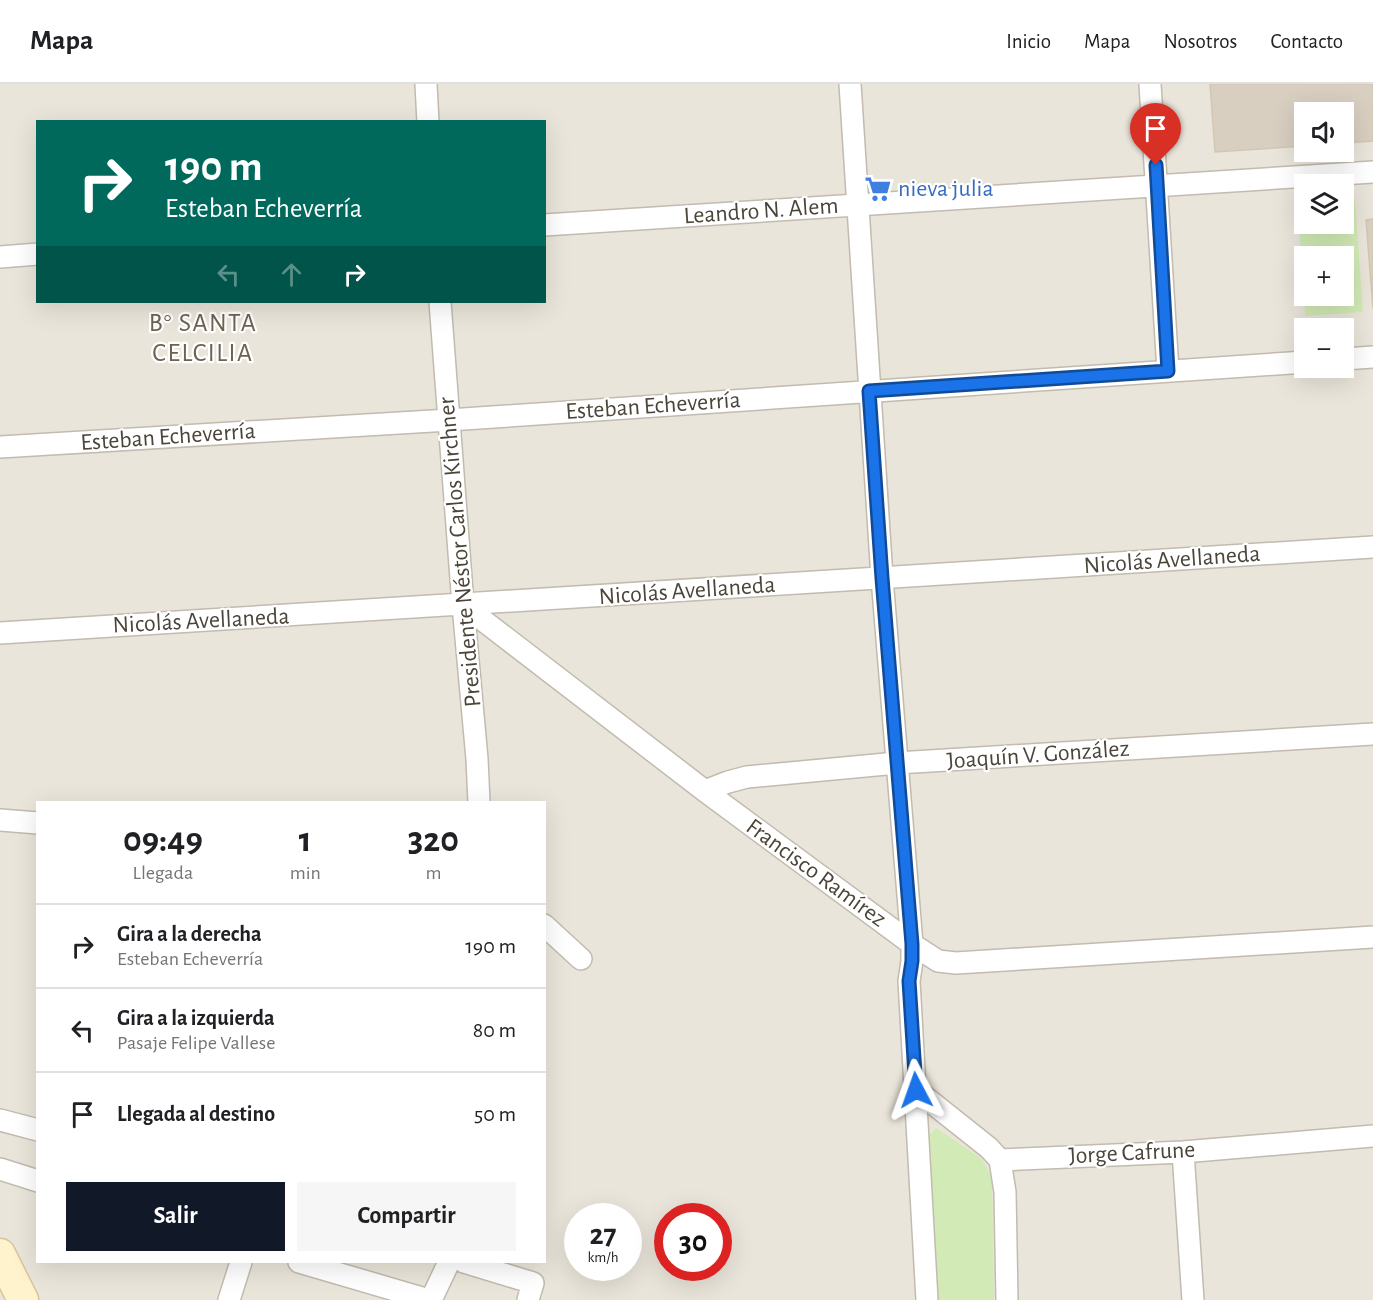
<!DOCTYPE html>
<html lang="es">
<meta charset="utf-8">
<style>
:root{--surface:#fff;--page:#f6f6f6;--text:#202124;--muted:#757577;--line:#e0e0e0;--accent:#111827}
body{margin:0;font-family:"Alegreya Sans",sans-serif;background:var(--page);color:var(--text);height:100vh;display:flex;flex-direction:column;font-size:22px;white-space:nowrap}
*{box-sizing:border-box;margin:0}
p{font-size:20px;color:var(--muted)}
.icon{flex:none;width:33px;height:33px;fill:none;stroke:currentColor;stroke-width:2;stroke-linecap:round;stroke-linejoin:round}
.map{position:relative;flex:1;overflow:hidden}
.sheet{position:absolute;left:36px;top:717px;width:510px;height:462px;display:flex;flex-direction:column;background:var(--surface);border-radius:0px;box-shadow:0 6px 24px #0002}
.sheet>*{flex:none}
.guide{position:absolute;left:36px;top:36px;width:510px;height:183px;border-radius:0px;box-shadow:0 6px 24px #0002;background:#00695c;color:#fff;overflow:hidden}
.fabs{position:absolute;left:1294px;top:18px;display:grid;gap:12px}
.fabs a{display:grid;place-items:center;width:60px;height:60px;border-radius:0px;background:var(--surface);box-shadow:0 6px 24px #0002;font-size:30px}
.speed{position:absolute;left:564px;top:1119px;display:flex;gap:12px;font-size:30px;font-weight:700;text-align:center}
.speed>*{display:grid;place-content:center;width:78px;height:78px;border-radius:50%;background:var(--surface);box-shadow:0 6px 24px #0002;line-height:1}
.speed small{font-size:15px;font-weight:400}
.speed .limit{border:9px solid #d22;background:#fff;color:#111}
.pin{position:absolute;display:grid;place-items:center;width:51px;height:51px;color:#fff;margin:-62px -26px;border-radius:50% 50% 50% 0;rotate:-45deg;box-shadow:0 0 6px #0007}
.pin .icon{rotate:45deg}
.me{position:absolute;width:66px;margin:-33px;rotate:356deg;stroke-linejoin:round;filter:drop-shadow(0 0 4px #0008)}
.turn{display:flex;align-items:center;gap:21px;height:126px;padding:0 30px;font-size:27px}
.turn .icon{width:78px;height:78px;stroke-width:2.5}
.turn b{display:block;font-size:42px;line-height:51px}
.lanes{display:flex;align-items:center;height:57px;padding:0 30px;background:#0003;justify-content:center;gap:30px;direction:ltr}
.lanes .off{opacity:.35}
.eta{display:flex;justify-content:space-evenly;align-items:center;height:102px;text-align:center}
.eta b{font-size:36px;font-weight:600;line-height:42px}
.action{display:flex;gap:12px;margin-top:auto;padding:12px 30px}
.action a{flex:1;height:69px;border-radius:0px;background:var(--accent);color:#fff;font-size:24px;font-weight:600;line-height:69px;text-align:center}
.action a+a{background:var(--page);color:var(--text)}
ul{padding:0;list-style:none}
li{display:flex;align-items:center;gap:18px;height:84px;padding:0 30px;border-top:2px solid var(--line)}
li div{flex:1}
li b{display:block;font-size:22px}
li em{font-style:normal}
header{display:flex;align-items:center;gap:36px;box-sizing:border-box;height:84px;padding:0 30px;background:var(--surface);border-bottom:2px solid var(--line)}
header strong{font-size:28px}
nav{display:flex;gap:33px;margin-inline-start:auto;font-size:21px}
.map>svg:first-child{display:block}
.residential{fill:#eae5da;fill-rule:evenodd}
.green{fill:#d2eab5;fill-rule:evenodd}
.building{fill:#d8cfc1;stroke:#d3c7b4;stroke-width:1.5}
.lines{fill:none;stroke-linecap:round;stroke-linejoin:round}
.minor-casing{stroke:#c2bbae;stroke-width:24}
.secondary-casing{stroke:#d6c79b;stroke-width:33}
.minor{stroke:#fff;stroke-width:21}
.secondary{stroke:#fff3cd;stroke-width:30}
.route-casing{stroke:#114b97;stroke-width:15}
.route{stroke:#1a73e8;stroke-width:10}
.labels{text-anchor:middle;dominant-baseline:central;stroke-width:4.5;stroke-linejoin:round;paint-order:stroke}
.shop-label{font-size:24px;fill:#366cbe;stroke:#fff;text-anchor:start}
.street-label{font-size:24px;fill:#4b4439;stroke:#fff}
.neighbourhood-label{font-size:26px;letter-spacing:1.5px;fill:#6e6250;stroke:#fff}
</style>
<header>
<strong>Mapa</strong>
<nav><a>Inicio</a><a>Mapa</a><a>Nosotros</a><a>Contacto</a></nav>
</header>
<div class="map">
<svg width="1373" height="1216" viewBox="0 0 1373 1216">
<rect width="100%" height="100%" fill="#f6f3ec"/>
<path class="residential" d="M0 0H1373V1216H0ZM1305 28H1344V68H1305ZM38 38H544V218H38ZM1305 100H1344V140H1305ZM1305 172H1344V212H1305ZM1305 244H1344V284H1305ZM38 718H544V1178H38ZM578 1132H628V1184H578ZM668 1132H718V1184H668Z"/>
<path class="green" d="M1344 115H1355L1363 228 1305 232 1297 119 1305 118V140H1344ZM1305 172H1344V212H1305Z
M936 1044 982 1075 992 1094 994 1216H939L929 1052Z"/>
<path class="building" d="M1210 0H1373V57L1344 59V28H1305V62L1215 68Z
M1373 135V225L1366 136Z"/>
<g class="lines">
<g class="minor-casing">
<path id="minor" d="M426 0 428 38
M850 0 882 494 912 860V877L909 897 927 1216
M1150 0 1168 287
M544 141 1373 88
M0 173 38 170
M440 218 463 521 477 675 479 718
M1344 275 1373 273
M0 363 449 336 1305 278
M463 521 705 707 912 860 938 877 956 879 1373 853
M0 549 1373 463
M705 707 728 698 747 693 897 679 1373 650
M0 736 38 739
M544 841 581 875
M916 1006 989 1064 1000 1076 1183 1068 1373 1052
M0 1036 38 1046
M1183 1068 1193 1216
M1000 1076 1005 1108 1007 1216
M0 1085 38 1097
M299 1178 429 1216
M464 1178 533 1199 528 1216
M229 1216 241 1178
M431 1216 449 1178"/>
</g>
<g class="secondary-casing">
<path id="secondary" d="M0 1170 23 1216"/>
</g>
<use href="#minor" class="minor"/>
<use href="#secondary" class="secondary"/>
</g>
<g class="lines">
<g class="route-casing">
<path id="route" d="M916 1006 909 897 912 877V860L882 494 869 307 1168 287 1156 81"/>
</g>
<use href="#route" class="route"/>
</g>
<defs>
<g id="supermarket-bare" transform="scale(2.07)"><path d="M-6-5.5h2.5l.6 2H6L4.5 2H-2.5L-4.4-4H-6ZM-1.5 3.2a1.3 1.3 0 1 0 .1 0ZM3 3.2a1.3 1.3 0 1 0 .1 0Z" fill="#3f7fe0" stroke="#fff" stroke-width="2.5" paint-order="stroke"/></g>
</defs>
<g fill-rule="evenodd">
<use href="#supermarket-bare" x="878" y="105"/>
</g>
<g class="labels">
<g class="shop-label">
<text x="898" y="105">nieva julia</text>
</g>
<g class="street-label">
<text transform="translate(761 127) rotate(-4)">Leandro N. Alem</text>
<text transform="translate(653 322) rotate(-4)">Esteban Echeverría</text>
<text transform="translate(168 353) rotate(-4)">Esteban Echeverría</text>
<text transform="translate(460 468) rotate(-95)">Presidente Néstor Carlos Kirchner</text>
<text transform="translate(1172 476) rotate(-4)">Nicolás Avellaneda</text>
<text transform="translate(687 507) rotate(-4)">Nicolás Avellaneda</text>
<text transform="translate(201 537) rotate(-3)">Nicolás Avellaneda</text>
<text transform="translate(1038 671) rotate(-4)">Joaquín V. González</text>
<text transform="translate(816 789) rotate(36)">Francisco Ramírez</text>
<text transform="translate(1132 1069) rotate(-3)">Jorge Cafrune</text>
</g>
<g class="neighbourhood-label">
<text x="203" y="239">B° SANTA<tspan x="203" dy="30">CELCILIA</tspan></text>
</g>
</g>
</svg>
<div class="fabs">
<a><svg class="icon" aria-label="sound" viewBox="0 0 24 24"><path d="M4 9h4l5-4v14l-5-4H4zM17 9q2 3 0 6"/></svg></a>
<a><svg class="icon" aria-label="layers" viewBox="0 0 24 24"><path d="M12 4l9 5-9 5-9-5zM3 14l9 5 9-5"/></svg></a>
<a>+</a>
<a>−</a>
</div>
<div class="speed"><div>27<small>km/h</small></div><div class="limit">30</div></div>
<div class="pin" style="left:1156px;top:81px;background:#d93025"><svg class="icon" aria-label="arrive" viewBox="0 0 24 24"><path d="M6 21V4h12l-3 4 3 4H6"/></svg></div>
<svg class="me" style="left:916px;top:1006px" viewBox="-20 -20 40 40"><path d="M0-17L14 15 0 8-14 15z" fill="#1a73e8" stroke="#fff" stroke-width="4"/></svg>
<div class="guide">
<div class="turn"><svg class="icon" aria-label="right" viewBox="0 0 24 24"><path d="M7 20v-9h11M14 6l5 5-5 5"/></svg><div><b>190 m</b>Esteban Echeverría</div></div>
<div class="lanes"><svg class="icon off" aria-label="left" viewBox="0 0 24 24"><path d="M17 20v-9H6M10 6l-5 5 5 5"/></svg><svg class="icon off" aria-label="ahead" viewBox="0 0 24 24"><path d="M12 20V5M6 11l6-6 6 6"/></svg><svg class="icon" aria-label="right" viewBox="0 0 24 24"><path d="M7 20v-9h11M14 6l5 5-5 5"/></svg></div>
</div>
<section class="sheet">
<div class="eta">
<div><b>09:49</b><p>Llegada</p></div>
<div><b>1</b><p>min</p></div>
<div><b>320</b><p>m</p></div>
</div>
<ul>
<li><svg class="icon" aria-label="right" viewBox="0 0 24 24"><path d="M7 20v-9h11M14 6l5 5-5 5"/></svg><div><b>Gira a la derecha</b><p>Esteban Echeverría</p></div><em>190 m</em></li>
<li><svg class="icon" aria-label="left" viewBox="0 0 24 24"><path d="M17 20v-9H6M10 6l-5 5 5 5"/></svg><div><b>Gira a la izquierda</b><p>Pasaje Felipe Vallese</p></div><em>80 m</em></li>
<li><svg class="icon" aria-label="arrive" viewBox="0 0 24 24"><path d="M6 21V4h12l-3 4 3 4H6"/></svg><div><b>Llegada al destino</b></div><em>50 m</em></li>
</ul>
<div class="action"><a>Salir</a><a>Compartir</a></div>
</section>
</div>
